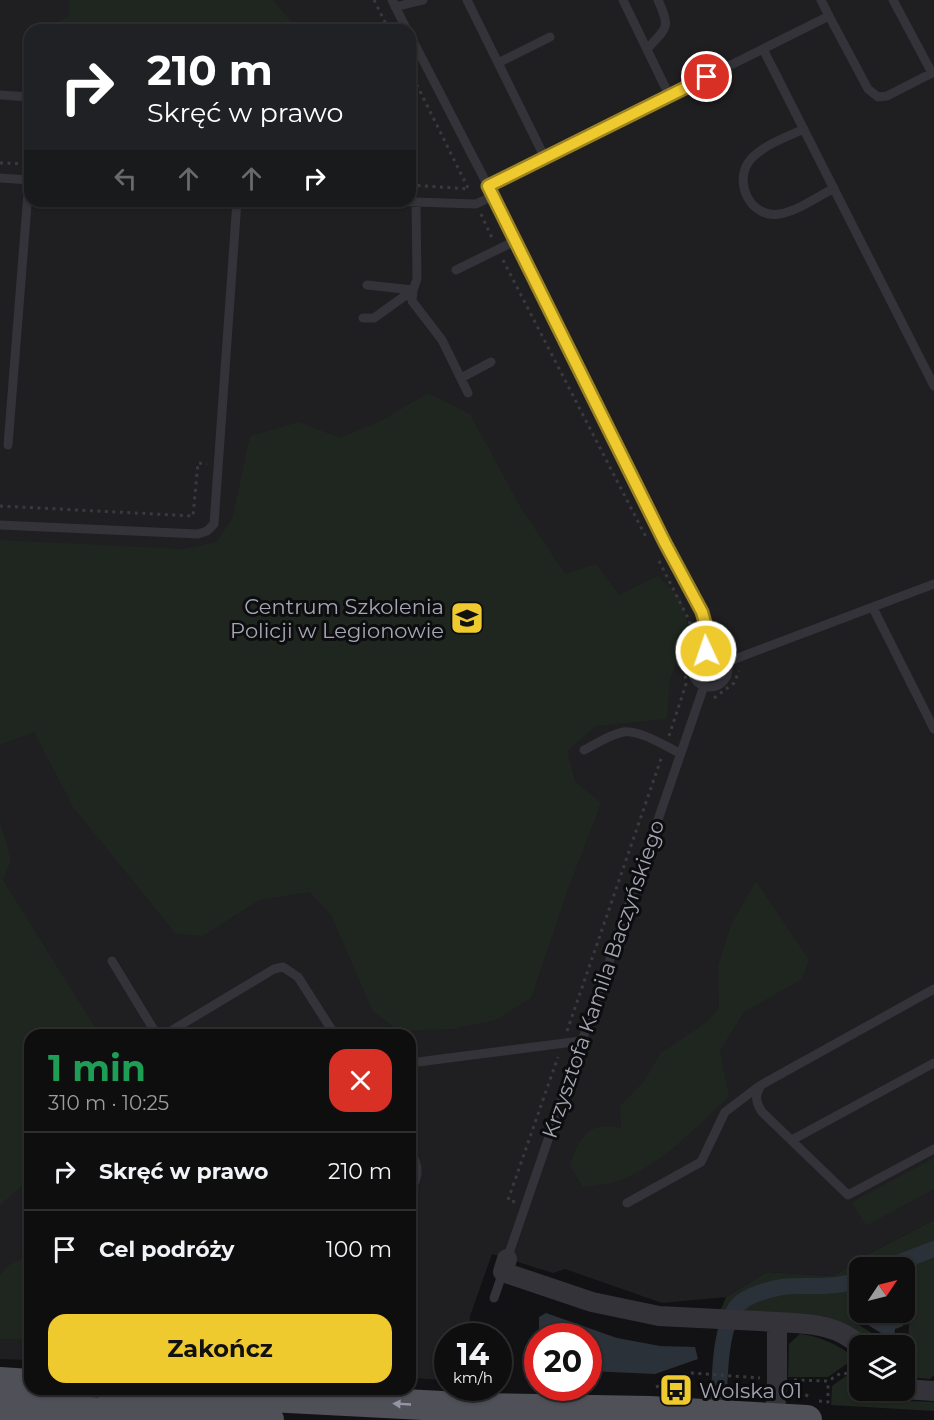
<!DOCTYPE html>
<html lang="pl">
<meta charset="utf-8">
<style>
:root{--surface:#0e0e0f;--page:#1c1c1d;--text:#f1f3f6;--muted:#9b9c9e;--line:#2e2e2f;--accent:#efca2f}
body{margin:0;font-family:Montserrat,sans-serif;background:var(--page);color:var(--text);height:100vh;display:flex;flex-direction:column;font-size:22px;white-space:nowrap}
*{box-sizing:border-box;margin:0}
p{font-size:20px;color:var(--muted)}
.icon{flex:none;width:33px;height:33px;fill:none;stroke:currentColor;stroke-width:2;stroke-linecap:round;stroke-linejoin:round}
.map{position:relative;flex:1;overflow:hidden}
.details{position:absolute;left:24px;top:1029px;width:392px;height:366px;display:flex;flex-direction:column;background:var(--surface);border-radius:18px;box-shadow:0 2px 4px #0004,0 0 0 2px var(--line)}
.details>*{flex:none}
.top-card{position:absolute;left:24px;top:24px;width:392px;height:183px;border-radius:18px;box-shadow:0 2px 4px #0004,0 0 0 2px var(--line);background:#202124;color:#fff;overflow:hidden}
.needle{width:39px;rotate:55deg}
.controls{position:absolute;left:849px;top:1257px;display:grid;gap:12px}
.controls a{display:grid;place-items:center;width:66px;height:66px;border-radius:12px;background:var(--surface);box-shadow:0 2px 4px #0004,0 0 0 2px var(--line);font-size:30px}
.speed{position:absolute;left:434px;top:1323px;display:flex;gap:12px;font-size:30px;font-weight:700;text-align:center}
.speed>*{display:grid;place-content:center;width:78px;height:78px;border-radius:50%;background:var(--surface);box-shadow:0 2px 4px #0004,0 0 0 2px var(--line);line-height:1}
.speed small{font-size:15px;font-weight:400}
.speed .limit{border:9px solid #d22;background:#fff;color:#111}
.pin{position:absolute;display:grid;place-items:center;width:51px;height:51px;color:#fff;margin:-26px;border:3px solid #fff;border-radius:50%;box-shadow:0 2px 6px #0007}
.me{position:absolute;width:66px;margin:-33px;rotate:357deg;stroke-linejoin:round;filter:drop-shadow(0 0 4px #0008)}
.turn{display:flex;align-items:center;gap:21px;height:126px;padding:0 24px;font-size:27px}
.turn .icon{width:78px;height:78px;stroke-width:2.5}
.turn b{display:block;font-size:42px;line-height:51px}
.lanes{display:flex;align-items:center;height:57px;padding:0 24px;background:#0003;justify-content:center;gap:30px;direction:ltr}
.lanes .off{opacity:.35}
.round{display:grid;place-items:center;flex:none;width:63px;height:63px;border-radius:18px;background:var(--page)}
.headline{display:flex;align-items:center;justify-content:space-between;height:102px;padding:0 24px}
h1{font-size:36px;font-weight:700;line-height:45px;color:#1e9e55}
.button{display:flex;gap:12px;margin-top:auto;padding:12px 24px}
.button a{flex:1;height:69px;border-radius:18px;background:var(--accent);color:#111;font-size:24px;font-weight:700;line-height:69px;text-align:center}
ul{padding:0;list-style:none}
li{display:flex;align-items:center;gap:18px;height:78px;padding:0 24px;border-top:2px solid var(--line)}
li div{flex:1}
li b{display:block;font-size:22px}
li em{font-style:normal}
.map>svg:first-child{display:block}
.built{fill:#1f1e21;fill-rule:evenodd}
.green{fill:#1f2620}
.water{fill:#2b3139}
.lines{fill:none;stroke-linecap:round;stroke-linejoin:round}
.canal{stroke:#2b3139;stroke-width:16}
.path{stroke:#393a40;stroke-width:3;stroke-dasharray:3 4.5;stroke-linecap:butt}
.lane{stroke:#333339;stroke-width:9}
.street{stroke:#333339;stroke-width:20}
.primary{stroke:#4f5058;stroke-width:30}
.oneway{fill:#9395a2}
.route-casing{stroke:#9b831f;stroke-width:15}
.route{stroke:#efca2f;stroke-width:10}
.labels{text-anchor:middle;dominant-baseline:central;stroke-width:6;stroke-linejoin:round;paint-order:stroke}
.poi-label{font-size:21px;fill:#a4a6b4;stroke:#0d0d0f;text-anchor:end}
.street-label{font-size:21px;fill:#a4a6b4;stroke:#0d0d0f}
</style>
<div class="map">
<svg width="934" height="1420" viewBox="0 0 934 1420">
<rect width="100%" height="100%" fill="#121214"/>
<path class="built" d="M0 0H934V1220L862 1257 837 1274 831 1276 767 1272 726 1297 662 1303 565 1269 553 1273 492 1254 470 1316 469 1336H447V1380L410 1378V1035H30V1360L0 1359ZM30 30H410V201H30Z"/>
<path class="green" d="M70 0H273L293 24 295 30H44L68 17Z
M428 393 470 414 521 508 565 574 596 564 619 595 658 576 681 599 690 631 670 679 667 719 596 726 567 751 575 781 601 803 567 892 531 998 496 1020 452 1029 398 1031 372 1010 331 915 309 892 259 900 203 936 176 934 73 807 34 732 0 745V540L183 549 216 542 232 519 250 436 299 422 340 438 379 422Z
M0 820 11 861 3 880 100 1035H30V1179L0 1205Z
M756 881 809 960 802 979 744 1012 720 1050 729 1097C696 1126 663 1165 620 1180 609 1184 595 1185 583 1187L570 1166C580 1137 587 1121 621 1128L620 1106 644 1081 660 1054 708 1021 719 1007 718 966 731 925Z
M934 1158V1189L866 1226 852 1202Z
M934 1220V1375L930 1379 908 1377V1344L911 1288 905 1286 904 1268H860L859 1300 852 1321 887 1342 896 1343V1345L874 1344 870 1345 862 1336 843 1323 823 1316 721 1309 726 1297 767 1272 831 1276 837 1274 862 1257Z
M30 1255V1340L0 1339V1275L9 1265Z
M800 1334C822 1337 837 1344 855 1358L828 1377H788L789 1344Z
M846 1376 859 1377 860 1390 883 1391C896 1403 917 1401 934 1402V1411L831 1405 832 1386Z"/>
<path class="water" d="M546 1313 617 1338 660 1346 695 1347 698 1359 655 1374 588 1371V1336H539V1317Z
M860 1313H903V1326L895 1329 894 1338 891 1339 858 1319Z"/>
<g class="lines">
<path class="canal" d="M885 1268 934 1249
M718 1420C720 1390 717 1326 739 1304 748 1295 770 1289 782 1287 810 1284 832 1290 860 1279"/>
<path class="path" d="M374 0 389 30
M410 71 470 192
M0 163 30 164
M410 185 468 189
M481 214 492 238
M503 260 646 537
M0 506 193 516 198 463 207 464
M659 561 689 620 693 637
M714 698 734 683 739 671
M669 736 686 684 684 662 694 643
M567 1031 662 756
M515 1202 508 1200 558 1057
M794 1380 828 1381 841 1373 860 1375
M656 1387 692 1373 760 1378
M792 1388 810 1397
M819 1401 828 1402V1381"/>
<path class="lane" d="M392 0 407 30
M467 0 545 158
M623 0 669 95
M893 0 932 73
M395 7 423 0
M829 16 868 89 878 97 887 96 934 72
M410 35 488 186 665 543 702 612 707 630V651
M647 49C667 27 671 29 658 0
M763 49 934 386
M498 63 550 37
M0 95 30 97
M804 129C786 137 764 145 751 159 732 180 750 219 779 214 798 211 817 197 834 188
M0 178 30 180
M488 186 829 16 821 0
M385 201 476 204 493 196
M416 203 417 279 413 290 412 301 442 340 468 393
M456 270 515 241
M363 318H374L413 290 367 285
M461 378 491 362
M8 445 29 180
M0 525 198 534 207 531 214 524 237 201
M873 608 934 729
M692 669a18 18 0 1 1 36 0a18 18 0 1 1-36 0Z
M727 662 934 584
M584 750C596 744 609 735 623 732 638 729 665 746 680 753
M112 961 157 1035
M934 989 761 1085C755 1096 755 1101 762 1112L848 1195 934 1149
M164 1035 274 969 283 967 298 977 335 1035
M410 1063 581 1041
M792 1140 934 1063
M410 1151C420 1167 419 1176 410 1192
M627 1203 701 1162 725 1112 758 1087
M507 1259 704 686
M494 1298 503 1272"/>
<path class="street" d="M507 1259 503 1272 592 1302 659 1316 777 1322V1380L775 1417
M777 1322C806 1324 837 1323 860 1346
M904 1389 934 1391"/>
<path class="primary" d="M0 1382 30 1384
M111 1389 481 1408 650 1411 807 1420
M0 1408 269 1420"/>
</g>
<defs><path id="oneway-solid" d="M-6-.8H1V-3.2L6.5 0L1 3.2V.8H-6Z" transform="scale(1.5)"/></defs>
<use class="oneway" href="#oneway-solid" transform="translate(402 1404) rotate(-177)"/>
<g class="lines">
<g class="route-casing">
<path id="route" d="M706 651 707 630 702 612 665 543 488 186 707 77"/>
</g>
<use href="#route" class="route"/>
</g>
<defs>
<g id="university-square" transform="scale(1.725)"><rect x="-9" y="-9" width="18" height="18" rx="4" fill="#efca2f" stroke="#0d0d0f"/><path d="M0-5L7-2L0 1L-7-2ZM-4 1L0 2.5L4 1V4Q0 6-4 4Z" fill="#111"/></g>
<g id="bus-square" transform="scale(1.725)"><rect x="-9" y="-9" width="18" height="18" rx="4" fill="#efca2f" stroke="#0d0d0f"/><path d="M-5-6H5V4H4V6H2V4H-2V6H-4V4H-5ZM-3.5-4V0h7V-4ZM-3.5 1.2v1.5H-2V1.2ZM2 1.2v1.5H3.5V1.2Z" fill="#111"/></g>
</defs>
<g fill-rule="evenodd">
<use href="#university-square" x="467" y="618"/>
<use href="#bus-square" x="676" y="1390"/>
</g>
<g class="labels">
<g class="poi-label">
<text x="444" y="606">Centrum Szkolenia<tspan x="444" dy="24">Policji w Legionowie</tspan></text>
<text x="699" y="1390" text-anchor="start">Wolska 01</text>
</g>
<g class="street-label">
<text transform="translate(603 979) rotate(-71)">Krzysztofa Kamila Baczyńskiego</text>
</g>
</g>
</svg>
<div class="controls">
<a><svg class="needle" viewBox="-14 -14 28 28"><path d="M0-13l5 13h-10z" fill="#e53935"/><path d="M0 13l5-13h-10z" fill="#9b9c9e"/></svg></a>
<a><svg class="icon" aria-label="layers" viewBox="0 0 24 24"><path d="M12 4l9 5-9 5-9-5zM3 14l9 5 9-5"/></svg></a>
</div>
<div class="speed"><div>14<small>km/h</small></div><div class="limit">20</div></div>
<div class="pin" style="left:707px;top:77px;background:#d93025"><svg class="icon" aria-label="arrive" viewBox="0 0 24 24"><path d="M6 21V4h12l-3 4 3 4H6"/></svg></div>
<svg class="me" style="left:706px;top:651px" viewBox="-20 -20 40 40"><circle r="17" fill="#efca2f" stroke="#fff" stroke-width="3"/><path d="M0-11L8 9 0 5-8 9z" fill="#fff"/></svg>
<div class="top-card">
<div class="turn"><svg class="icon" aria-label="right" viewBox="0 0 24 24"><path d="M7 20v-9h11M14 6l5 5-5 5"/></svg><div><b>210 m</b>Skręć w prawo</div></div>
<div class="lanes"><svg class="icon off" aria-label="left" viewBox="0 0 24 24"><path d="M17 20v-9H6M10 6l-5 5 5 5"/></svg><svg class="icon off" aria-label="ahead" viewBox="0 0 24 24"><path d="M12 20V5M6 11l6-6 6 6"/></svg><svg class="icon off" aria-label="ahead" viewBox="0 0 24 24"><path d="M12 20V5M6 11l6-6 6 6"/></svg><svg class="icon" aria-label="right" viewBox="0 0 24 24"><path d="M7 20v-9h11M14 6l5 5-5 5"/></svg></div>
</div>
<section class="details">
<div class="headline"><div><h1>1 min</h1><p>310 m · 10:25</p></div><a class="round" style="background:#d93025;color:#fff"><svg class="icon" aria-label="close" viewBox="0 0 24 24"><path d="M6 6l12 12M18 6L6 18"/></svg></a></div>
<ul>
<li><svg class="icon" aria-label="right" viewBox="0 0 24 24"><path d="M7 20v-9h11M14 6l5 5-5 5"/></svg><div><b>Skręć w prawo</b></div><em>210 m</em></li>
<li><svg class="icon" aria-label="arrive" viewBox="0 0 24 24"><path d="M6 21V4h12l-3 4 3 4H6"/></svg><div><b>Cel podróży</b></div><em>100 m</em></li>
</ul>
<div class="button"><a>Zakończ</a></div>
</section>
</div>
